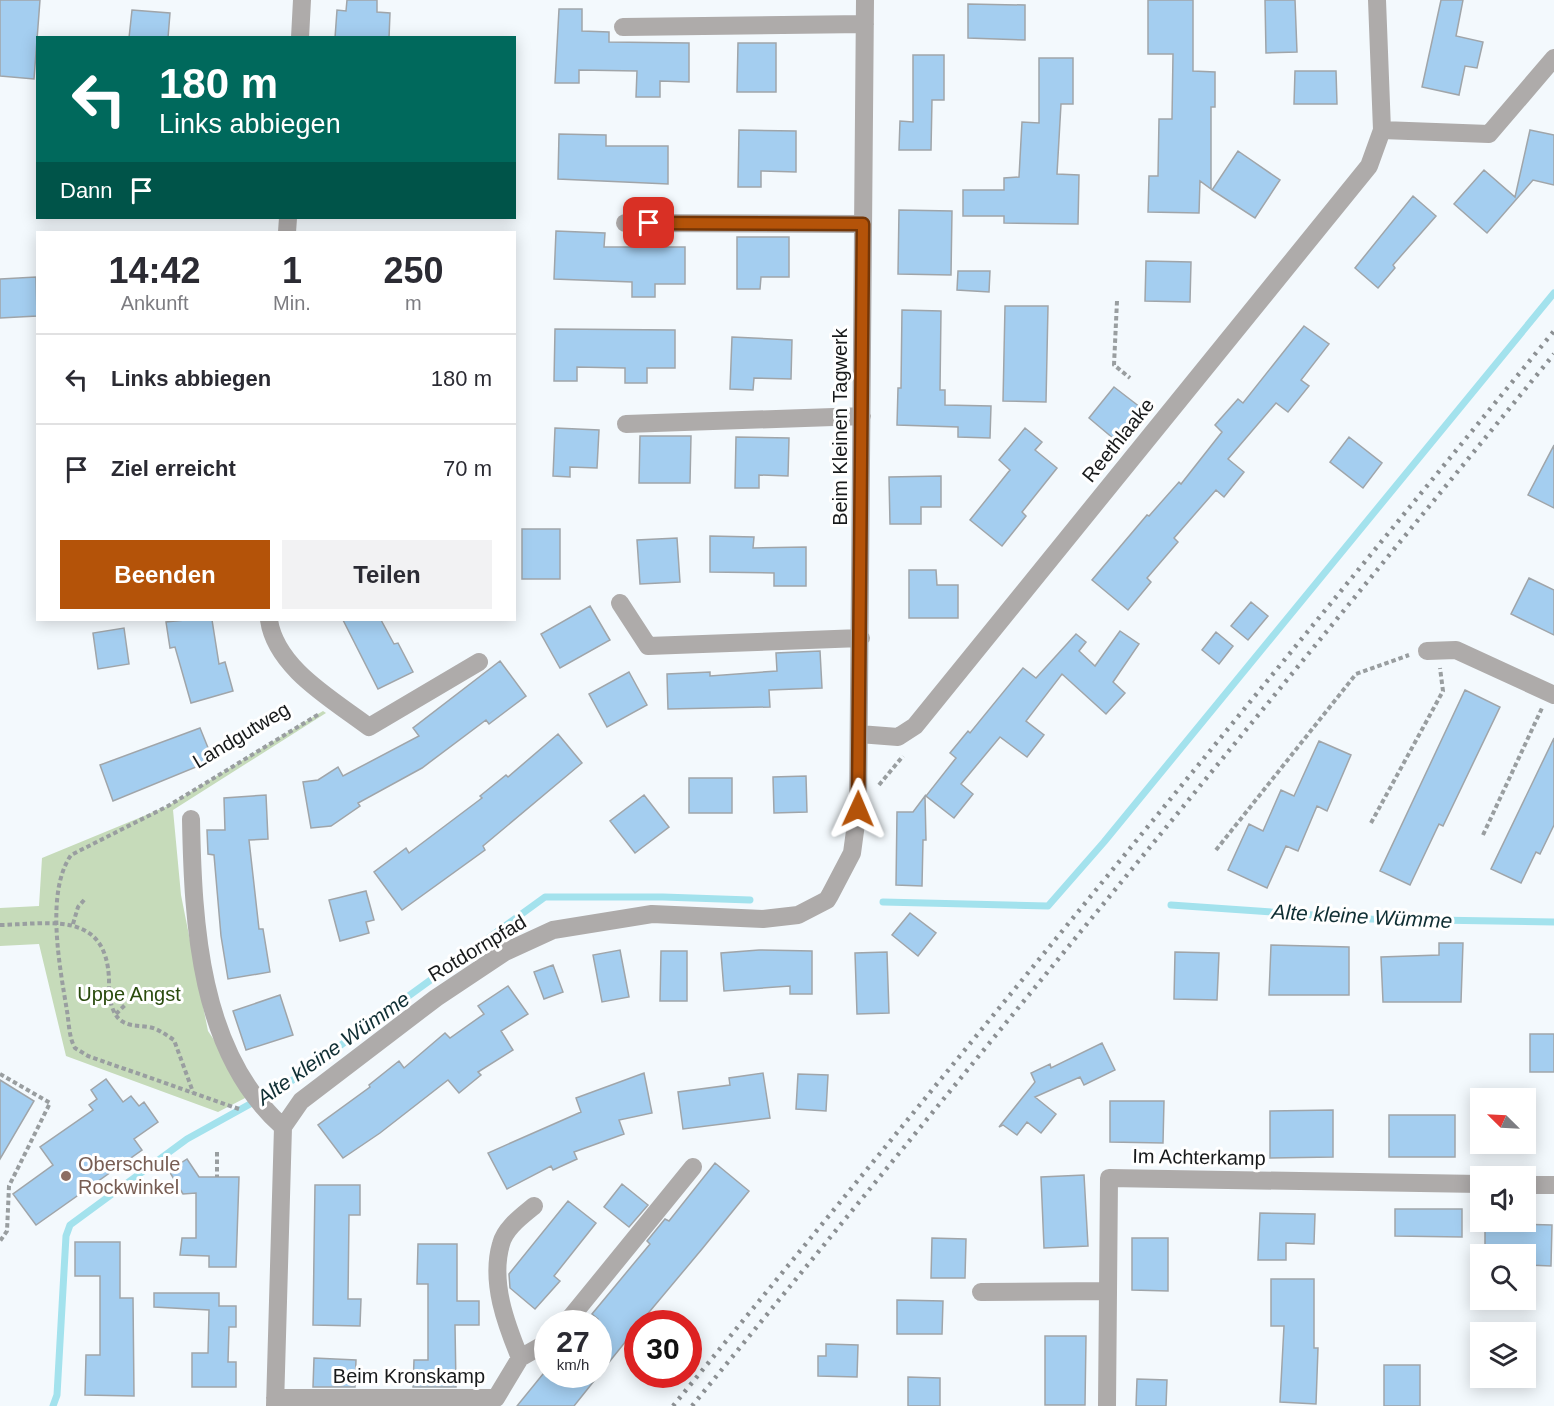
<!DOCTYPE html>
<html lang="de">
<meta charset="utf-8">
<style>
:root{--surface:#fff;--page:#f2f2f3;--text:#2b2b33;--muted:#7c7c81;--line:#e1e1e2;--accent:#b45309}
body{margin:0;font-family:Arial,sans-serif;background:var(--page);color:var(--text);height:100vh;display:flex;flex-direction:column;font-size:22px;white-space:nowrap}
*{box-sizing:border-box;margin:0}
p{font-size:20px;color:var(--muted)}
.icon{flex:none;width:33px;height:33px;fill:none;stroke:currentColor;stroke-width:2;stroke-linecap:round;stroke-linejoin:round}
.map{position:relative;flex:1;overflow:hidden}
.drawer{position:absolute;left:36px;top:231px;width:480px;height:390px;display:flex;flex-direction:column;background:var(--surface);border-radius:0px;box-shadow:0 3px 15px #0003}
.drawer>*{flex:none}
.guide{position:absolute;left:36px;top:36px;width:480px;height:183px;border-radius:0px;box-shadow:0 3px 15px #0003;background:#00695c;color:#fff;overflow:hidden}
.needle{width:39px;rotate:294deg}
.fabs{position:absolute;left:1470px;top:1088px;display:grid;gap:12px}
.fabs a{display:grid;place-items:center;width:66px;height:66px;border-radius:0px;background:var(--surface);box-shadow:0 3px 15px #0003;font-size:30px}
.speed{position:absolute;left:534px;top:1310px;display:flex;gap:12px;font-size:30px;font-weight:700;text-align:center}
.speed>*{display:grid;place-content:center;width:78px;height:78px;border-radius:50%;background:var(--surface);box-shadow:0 3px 15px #0003;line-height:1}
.speed small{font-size:15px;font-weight:400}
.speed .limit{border:9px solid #d22;background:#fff;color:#111}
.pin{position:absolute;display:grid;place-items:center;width:51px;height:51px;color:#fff;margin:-26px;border-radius:12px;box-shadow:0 3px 9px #0006}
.me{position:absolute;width:66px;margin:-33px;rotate:1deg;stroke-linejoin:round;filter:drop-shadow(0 0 4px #0008)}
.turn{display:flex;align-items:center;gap:21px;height:126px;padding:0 24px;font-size:27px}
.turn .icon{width:78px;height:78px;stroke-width:2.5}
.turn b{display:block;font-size:42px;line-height:51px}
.then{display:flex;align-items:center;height:57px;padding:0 24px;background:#0003;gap:12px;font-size:22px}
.eta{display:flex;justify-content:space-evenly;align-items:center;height:102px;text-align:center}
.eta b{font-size:36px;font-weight:700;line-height:42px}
.button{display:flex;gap:12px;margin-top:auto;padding:12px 24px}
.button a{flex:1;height:69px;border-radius:0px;background:var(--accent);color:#fff;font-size:24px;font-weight:700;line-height:69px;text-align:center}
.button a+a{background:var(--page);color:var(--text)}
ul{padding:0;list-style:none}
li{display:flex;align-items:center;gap:18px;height:90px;padding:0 24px;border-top:2px solid var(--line)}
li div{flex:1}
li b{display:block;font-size:22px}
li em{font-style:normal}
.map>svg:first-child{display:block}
.green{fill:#c6dbba}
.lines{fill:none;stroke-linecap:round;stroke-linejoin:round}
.stream{stroke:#a3e2ed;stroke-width:7}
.building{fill:#a4cef0;stroke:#a0a5a9;stroke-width:1.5}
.path{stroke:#999ea0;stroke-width:4;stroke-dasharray:4.5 3;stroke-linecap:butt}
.minor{stroke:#aeabaa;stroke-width:18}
.rail{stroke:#8c9093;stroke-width:4.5;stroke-dasharray:3 6;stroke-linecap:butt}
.route-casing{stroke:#753606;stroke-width:15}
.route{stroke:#b45309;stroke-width:10}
.education-dot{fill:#8d6e63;stroke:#fff;stroke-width:2}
.labels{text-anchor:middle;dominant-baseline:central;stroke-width:6;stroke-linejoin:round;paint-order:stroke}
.street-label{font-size:20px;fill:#181a1b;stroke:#fff}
.park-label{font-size:20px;fill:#2a4b0e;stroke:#fff}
.education-label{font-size:20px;fill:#785e54;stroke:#fff;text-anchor:start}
.water-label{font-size:21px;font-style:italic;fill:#102f34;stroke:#fff}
</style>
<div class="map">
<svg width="1554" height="1406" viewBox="0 0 1554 1406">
<rect width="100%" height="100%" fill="#f3f9fd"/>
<path class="green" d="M323 711 326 713 173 810 181 895 208 1031 251 1095 218 1112 66 1056 39 944 0 946V908L39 906 42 858 168 806Z"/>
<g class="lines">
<path class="stream" d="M883 902 1048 906 1104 842 1554 293
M1171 905 1371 919 1554 922
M53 1406 57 1395 66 1236 70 1225 187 1139 290 1082 545 897H663L750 900"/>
</g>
<path class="building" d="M0 0H40L34 79 0 76Z
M347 0H377V12L390 13 389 38H335L337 10 346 11Z
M1148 0H1193V71L1215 72V107H1211V189L1200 181 1199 213 1148 212 1149 176H1158L1159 119H1172L1173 54H1148Z
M1265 0H1295L1297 52 1266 53Z
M1441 0H1463L1456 36 1483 42 1477 68 1465 66 1459 95 1422 87Z
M968 4 1025 5V40L968 38Z
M559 9H582V31L609 32V42L689 43V82L660 81V97H636L637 71 579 70V83H555Z
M132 10 170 13 168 38H129Z
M738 43H776V92H737Z
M913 55H944V100H932L931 150H899L900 121 913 122Z
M1039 58H1073V104H1061L1057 174 1079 175 1078 224 1004 223V216H963V190H1004V178L1019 177 1022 122 1039 123Z
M1295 71H1336L1337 104H1294Z
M739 130 796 131V172L761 171V187H738Z
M1530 130 1554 135V185L1533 180 1487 233 1454 204 1484 170 1515 197Z
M559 134 606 135V146H668V184L558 179Z
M1238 151 1280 180 1255 218 1212 190Z
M1413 196 1436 216 1393 265 1395 268 1378 288 1355 268Z
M899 210 952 211 951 275 898 274Z
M556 231 605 233 604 247H685V284H655V297H632V282L554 279Z
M737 237H789V277H761L760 289H737Z
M1146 261 1191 262 1190 302 1145 301Z
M958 271H990L989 292 957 290Z
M36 277 37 316 0 318V279Z
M1005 306H1048L1046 402 1003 401Z
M902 310 941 311 940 390H945V405L991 406 990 438 958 437V427L897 425 898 388H901Z
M1304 326 1329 344 1301 380 1309 386 1288 412 1276 403 1228 459 1244 472 1224 497 1216 490 1174 538 1178 542 1147 578 1151 582 1128 610 1092 580 1147 515 1149 516 1179 482 1181 484 1222 432 1215 425 1238 399 1243 403Z
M555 329 675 330V368H647V383H625V368L577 367V381H554Z
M732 337 792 340 791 379 754 378 753 390 730 389Z
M1114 387 1140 407 1114 439 1089 418Z
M555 428 599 430 597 468 570 467V477L553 476Z
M1025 428 1042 442 1035 450 1057 468 1022 512 1026 516 1002 546 970 520 1010 470 999 460Z
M640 436H691L690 483H639Z
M736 437 789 438 788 476 759 475V488H735Z
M1349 437 1382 463 1363 488 1330 462Z
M1554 445V508L1528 495Z
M941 476V507H921V524H890L889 477Z
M522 529H560V579H522Z
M710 536 754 537 753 548 806 547V586H774V573L710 572Z
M677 538 680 582 640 584 637 540Z
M909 570H936L937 585H958V618H909Z
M1529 578 1554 590V635L1511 614Z
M1251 602 1268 616 1248 640 1231 626Z
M590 606 610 640 560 668 541 634Z
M185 620H212L219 664 225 662 233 691 191 703 175 647 170 648 166 622Z
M343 620H381L394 644 398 643 413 672 378 689Z
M124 628 129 664 98 669 93 633Z
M1120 631 1139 644 1113 682 1125 693 1106 714 1062 674 1026 721 1044 735 1027 757 1000 737 961 784 973 794 954 818 926 796 956 758 950 753 968 731 970 733 1023 668 1036 678 1076 634 1086 642 1079 651 1095 666Z
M1216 632 1233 646 1219 664 1202 650Z
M820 651 822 688 769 690 770 707 668 709 667 674 710 672V676L777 671 776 653Z
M500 661 526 696 489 724 486 720 422 768 358 803 360 806 331 826 311 828 303 782 318 780 338 767 343 776 419 736 413 728Z
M629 672 647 705 607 727 589 694Z
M1465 690 1500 707 1443 826 1439 824 1410 885 1380 871Z
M200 728 213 760 113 801 100 765Z
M558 734 582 763 483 846 485 850 402 910 374 872 406 848 409 853 482 798 480 796 506 775 508 777Z
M1554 738V825L1540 854 1536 852 1521 883 1491 869Z
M1319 741 1351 755 1327 811 1317 806 1298 851 1286 846 1267 888 1228 870 1249 824 1263 831 1281 790 1294 796Z
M806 776 807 812 774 813 773 777Z
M689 778H732V813H689Z
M266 795 268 839 249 840 259 929H263L270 972 228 979 221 936 214 855 208 854 207 830H225L224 798Z
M644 795 669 827 635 853 610 821Z
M925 796 926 840H923L922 886 896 885 897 812H913Z
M366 891 374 920 366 922 369 933 340 941 329 900Z
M910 913 936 933 918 956 892 935Z
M1439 943H1463L1461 1002H1383L1381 957 1439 955Z
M1271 945 1349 947V995H1269Z
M620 950 629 997 602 1002 593 955Z
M759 950 812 951V994H790V986L724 991 721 953Z
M661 951H687V1001H660Z
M887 952 889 1013 857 1014 855 953Z
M1175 952 1219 953 1217 1000 1174 999Z
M553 965 563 992 544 999 534 972Z
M508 986 528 1014 501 1031 513 1050 478 1072 481 1075 459 1093 448 1080 380 1133 343 1158 318 1125 370 1087 369 1085 399 1061 404 1068 445 1033 450 1038 484 1014 478 1006Z
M280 995 293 1035 246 1050 233 1011Z
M1530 1034H1554V1072H1530Z
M1102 1043 1115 1070 1084 1085 1080 1077 1035 1097 1056 1114 1041 1133 1027 1122 1017 1135 1003 1125 999 1127 1035 1082 1031 1073 1050 1064 1051 1068Z
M644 1073 652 1113 619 1120 624 1134 574 1152 577 1159 553 1170 551 1166 507 1189 488 1153 581 1112 576 1098Z
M763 1073 770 1118 683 1129 678 1092 730 1085 729 1078Z
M798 1074 828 1075 826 1111 796 1109Z
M106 1079 123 1102 131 1096 139 1106 144 1102 158 1122 134 1139 142 1150 36 1225 13 1194 53 1165 40 1147 93 1110 89 1105 97 1099 91 1090Z
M0 1080 34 1101 0 1159Z
M1110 1101H1164L1163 1143 1110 1142Z
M1333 1110V1157L1270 1158V1111Z
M1389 1115H1455V1157H1389Z
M187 1159 199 1177H239L236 1267H209V1256L180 1255 182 1238H196V1193L183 1194 169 1171Z
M715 1163 749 1191 702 1249 640 1323H638V1326L574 1406H517L543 1374H598V1319L592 1314 650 1244 647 1241 665 1219 669 1221Z
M1084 1175 1088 1246 1044 1248 1041 1177Z
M622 1184 648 1205 629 1227 604 1207Z
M315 1185H360V1215H349L348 1299H361L360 1326 313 1325Z
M568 1201 596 1223 554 1276 560 1281 535 1309 510 1288 509 1274Z
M1395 1209H1462V1237L1395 1236Z
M1260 1213 1315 1214 1314 1244 1286 1243V1260H1258Z
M1485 1223 1552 1225 1551 1266 1528 1265V1254H1485Z
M932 1238 966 1239 965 1278H931Z
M1132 1238H1168V1291L1132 1290Z
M75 1242H120V1298H133L134 1396 85 1395 86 1355H100V1276H75Z
M418 1244H457V1301H479V1325H455L456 1387H413L414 1360H428V1284H417Z
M1271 1279H1314V1348H1318L1316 1404 1280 1402 1284 1326H1271Z
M154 1293H219V1306H236V1327H229L228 1362H236V1387H192V1353H208L209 1310 154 1307Z
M897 1300 943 1301 942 1334H897Z
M1045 1336H1086L1085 1405H1045Z
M826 1344 858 1345 857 1377 818 1376V1356H826Z
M314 1358 356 1360 355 1387H313Z
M1384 1365H1420V1406H1384Z
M908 1377 940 1378V1406H908Z
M1137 1379 1167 1380 1166 1406H1136Z"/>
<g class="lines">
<path class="path" d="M1117 301 1114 365 1130 378
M879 785 903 756
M1371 823 1443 691 1440 668
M1483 835 1542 708
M1216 850 1356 674 1409 655
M73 924 78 907 85 899
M0 925C50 924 106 910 109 979 109 993 109 1008 119 1019 128 1027 138 1025 149 1027 159 1029 166 1035 174 1040L193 1092
M116 1014 125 1005
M0 1074 50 1103 9 1186 7 1231 0 1241
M239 1109 88 1056 75 1048C69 1038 69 1023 67 1011 60 968 45 893 71 855L168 806 319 714
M217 1152V1177"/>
<path class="minor" d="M1377 0 1382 130 1489 134 1554 58
M623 27 865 24
M300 38 302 0
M625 223 863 224
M287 232 288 218
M626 424 862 416
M620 603 648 646 861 638
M269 620C276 668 332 699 369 727L479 662
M1427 651 1456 650 1554 695
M859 734 898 737 915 726 1369 166 1382 130
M191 819C193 923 199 1053 283 1127
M1526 1185H1554
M981 1292 1108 1291
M566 1323 693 1167
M520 1358C506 1324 490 1282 501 1244 505 1228 522 1216 534 1206
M275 1398H496L520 1358 548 1342
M275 1406 283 1127 301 1101 436 998 505 952 553 930 652 914 763 919 798 915 827 900 830 895 852 853 858 809 865 0
M1107 1406 1109 1178 1480 1184"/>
<path class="rail" d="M673 1406 1554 331
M692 1406 1554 354"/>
</g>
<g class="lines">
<g class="route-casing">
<path id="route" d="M649 223 863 224 858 809"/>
</g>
<use href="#route" class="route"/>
</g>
<circle class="education-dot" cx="66" cy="1176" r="6"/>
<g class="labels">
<g class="street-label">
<text transform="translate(840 427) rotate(-90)">Beim Kleinen Tagwerk</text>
<text transform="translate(1118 440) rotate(-51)">Reethlaake</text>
<text transform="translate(241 735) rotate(-31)">Landgutweg</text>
<text transform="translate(477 948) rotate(-31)">Rotdornpfad</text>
<text transform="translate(1199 1157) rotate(1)">Im Achterkamp</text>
<text x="409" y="1376">Beim Kronskamp</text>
</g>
<g class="park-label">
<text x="129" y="994">Uppe Angst</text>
</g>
<g class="education-label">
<text x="78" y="1164">Oberschule<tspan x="78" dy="23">Rockwinkel</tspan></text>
</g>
<g class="water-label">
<text transform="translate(1362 916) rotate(3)">Alte kleine Wümme</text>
<text transform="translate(333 1048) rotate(-35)">Alte kleine Wümme</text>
</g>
</g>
</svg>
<div class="fabs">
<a><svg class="needle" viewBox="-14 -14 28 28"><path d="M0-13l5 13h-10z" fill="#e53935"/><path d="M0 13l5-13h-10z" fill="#7c7c81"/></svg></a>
<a><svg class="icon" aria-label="sound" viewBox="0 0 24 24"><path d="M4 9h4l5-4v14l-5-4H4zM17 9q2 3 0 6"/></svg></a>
<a><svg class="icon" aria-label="search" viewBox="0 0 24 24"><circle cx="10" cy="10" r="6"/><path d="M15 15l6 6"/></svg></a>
<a><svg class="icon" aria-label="layers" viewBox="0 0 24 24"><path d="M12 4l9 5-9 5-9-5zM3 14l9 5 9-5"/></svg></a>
</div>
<div class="speed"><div>27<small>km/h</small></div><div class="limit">30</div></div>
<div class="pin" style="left:649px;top:223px;background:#d93025"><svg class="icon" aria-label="arrive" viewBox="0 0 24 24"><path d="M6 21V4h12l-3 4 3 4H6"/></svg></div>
<svg class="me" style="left:858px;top:809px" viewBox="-20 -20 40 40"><path d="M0-17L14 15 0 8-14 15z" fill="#b45309" stroke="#fff" stroke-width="4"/></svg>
<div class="guide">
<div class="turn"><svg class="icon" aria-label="left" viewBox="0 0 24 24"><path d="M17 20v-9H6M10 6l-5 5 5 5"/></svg><div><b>180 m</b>Links abbiegen</div></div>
<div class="then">Dann<svg class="icon" aria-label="arrive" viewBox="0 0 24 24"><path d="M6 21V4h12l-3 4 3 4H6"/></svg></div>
</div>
<section class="drawer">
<div class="eta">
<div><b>14:42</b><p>Ankunft</p></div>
<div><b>1</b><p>Min.</p></div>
<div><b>250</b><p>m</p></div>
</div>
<ul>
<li><svg class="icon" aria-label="left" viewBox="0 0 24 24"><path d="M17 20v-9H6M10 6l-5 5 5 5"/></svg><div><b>Links abbiegen</b></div><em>180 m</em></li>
<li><svg class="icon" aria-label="arrive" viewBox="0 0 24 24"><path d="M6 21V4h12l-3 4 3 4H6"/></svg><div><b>Ziel erreicht</b></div><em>70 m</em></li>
</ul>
<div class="button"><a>Beenden</a><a>Teilen</a></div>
</section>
</div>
